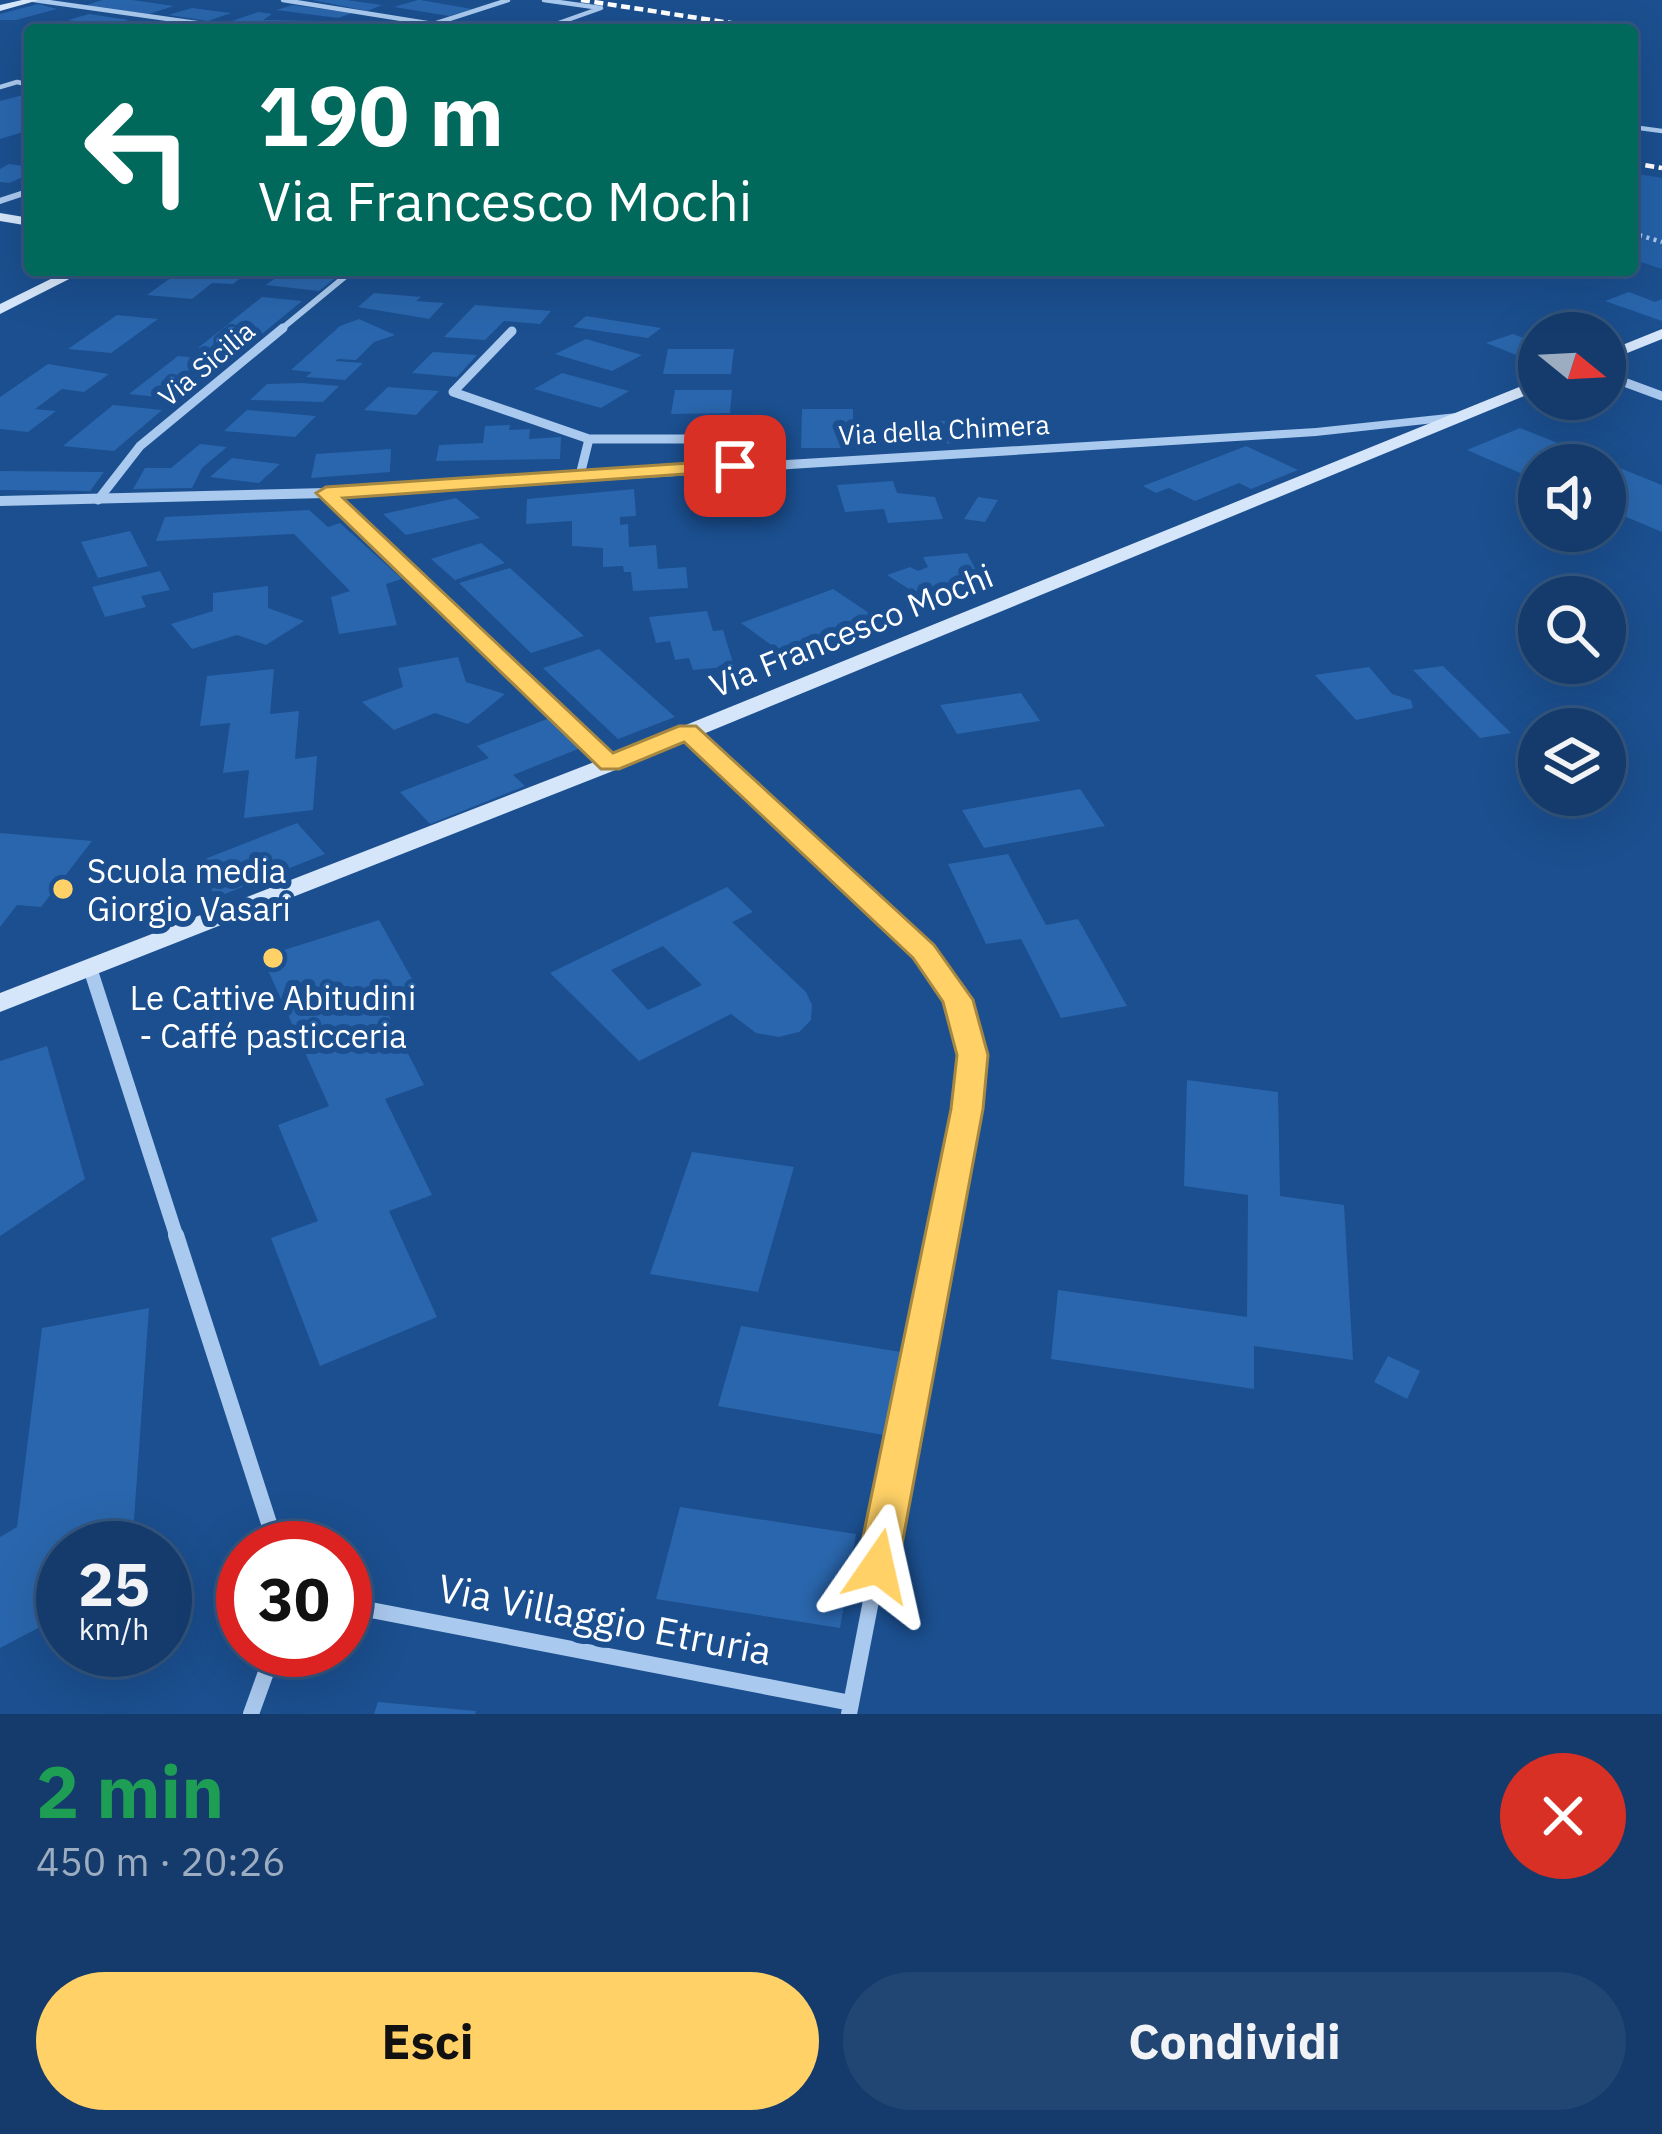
<!DOCTYPE html>
<html lang="it">
<meta charset="utf-8">
<style>
:root{--surface:#143b6b;--page:#214673;--text:#f1f3f6;--muted:#9dadc1;--line:#33557e;--accent:#ffd166}
body{margin:0;font-family:"IBM Plex Sans",sans-serif;background:var(--page);color:var(--text);height:100vh;display:flex;flex-direction:column;font-size:45px;white-space:nowrap}
*{box-sizing:border-box;margin:0}
p{font-size:39px;color:var(--muted)}
.icon{flex:none;width:66px;height:66px;fill:none;stroke:currentColor;stroke-width:2;stroke-linecap:round;stroke-linejoin:round}
.map{position:relative;height:1714px;overflow:hidden}
.details{display:flex;flex-direction:column;background:var(--surface);flex:1}
.details>*{flex:none}
.guide{position:absolute;left:24px;top:24px;width:1614px;height:252px;border-radius:12px;box-shadow:0 12px 48px #0002,0 0 0 3px var(--line);background:#00695c;color:#fff;overflow:hidden}
.needle{width:78px;rotate:108deg}
.buttons{position:absolute;left:1518px;top:312px;display:grid;gap:24px}
.buttons a{display:grid;place-items:center;width:108px;height:108px;border-radius:50%;background:var(--surface);box-shadow:0 12px 48px #0002,0 0 0 3px var(--line);font-size:60px}
.speed{position:absolute;left:36px;top:1521px;display:flex;gap:24px;font-size:60px;font-weight:700;text-align:center}
.speed>*{display:grid;place-content:center;width:156px;height:156px;border-radius:50%;background:var(--surface);box-shadow:0 12px 48px #0002,0 0 0 3px var(--line);line-height:1}
.speed small{font-size:30px;font-weight:400}
.speed .limit{border:18px solid #d22;background:#fff;color:#111}
.pin{position:absolute;display:grid;place-items:center;width:102px;height:102px;color:#fff;margin:-51px;border-radius:24px;box-shadow:0 6px 18px #0006}
.me{position:absolute;width:132px;margin:-66px;rotate:11deg;stroke-linejoin:round;filter:drop-shadow(0 0 9px #0008)}
.turn{display:flex;align-items:center;gap:42px;height:252px;padding:0 36px;font-size:54px}
.turn .icon{width:156px;height:156px;stroke-width:2.5}
.turn b{display:block;font-size:84px;line-height:102px}
.round{display:grid;place-items:center;flex:none;width:126px;height:126px;border-radius:63px;background:var(--page)}
.headline{display:flex;align-items:center;justify-content:space-between;height:204px;padding:0 36px}
h1{font-size:72px;font-weight:700;line-height:90px;color:#1e9e55}
.action{display:flex;gap:24px;margin-top:auto;padding:24px 36px}
.action a{flex:1;height:138px;border-radius:72px;background:var(--accent);color:#111;font-size:48px;font-weight:700;line-height:138px;text-align:center}
.action a+a{background:var(--page);color:var(--text)}
.map>svg:first-child{display:block}
.green{fill:#2461a8}
.building{fill:#2a66ad;fill-rule:evenodd}
.lines{fill:none;stroke-linecap:round;stroke-linejoin:round}
.path{stroke:#a9c9ee;stroke-width:4.5;stroke-dasharray:3 4.5;stroke-linecap:butt}
.minor-far5{stroke:#a9c9ee;stroke-width:4.5}
.minor-far4{stroke:#a9c9ee;stroke-width:6}
.minor-far3{stroke:#a9c9ee;stroke-width:9}
.minor-far2{stroke:#a9c9ee;stroke-width:10}
.minor-far1{stroke:#a9c9ee;stroke-width:14}
.minor{stroke:#a9c9ee;stroke-width:16}
.tertiary{fill:#a9c9ee;fill-rule:evenodd}
.secondary{fill:#d6e6fa;fill-rule:evenodd}
.rail{stroke:#fff;stroke-width:4.5;stroke-dasharray:9 4.5;stroke-linecap:butt}
.route{fill:#ffd166;stroke:#a68842;stroke-width:3}
.poi-dot{fill:#ffd166;stroke:#1b4f8f;stroke-width:4.5}
.labels{text-anchor:middle;dominant-baseline:central;stroke-width:12;stroke-linejoin:round;paint-order:stroke}
.far-street-label{font-size:27px;fill:#fff;stroke:#1b4f8f}
.street-label{font-size:33px;fill:#fff;stroke:#1b4f8f}
.poi-label{font-size:33px;fill:#fff;stroke:#1b4f8f;text-anchor:start}
.near-street-label{font-size:39px;fill:#fff;stroke:#1b4f8f}
</style>
<div class="map">
<svg width="1662" height="1714" viewBox="0 0 1662 1714">
<rect width="100%" height="100%" fill="#1b4f8f"/>
<path class="green" d="M1632 173 1662 178V269L1632 259Z"/>
<path class="building" d="M102 0H132L174 6 149 14 84 6Z
M312 0H346L382 5 367 11Z
M418 0H420L472 9 449 16 394 7Z
M38 4 57 9 16 20H0V14Z
M293 5 352 13 338 18 276 10Z
M192 8 231 13 208 21 168 15Z
M258 12 272 14 263 20 315 21 267 28 226 23Z
M89 14 129 20 108 26 68 20Z
M23 95 30 96V130L0 139V101Z
M9 164 30 167V174L9 183 0 182V169Z
M182 270H251L233 284 212 283 192 299 147 295Z
M284 272 337 277 319 291 266 285Z
M1629 292 1655 302 1662 299V321L1605 301Z
M374 293 421 297 416 301 444 303 429 319 358 307Z
M262 297 302 301 240 352 198 348Z
M475 305 551 311 540 324 504 321 485 340 444 337Z
M117 315 158 319 111 353 68 349Z
M586 316 661 328 648 338 573 327Z
M359 319 395 335 374 342 356 360 338 359 335 361 363 363 345 380 306 377 312 372 291 370 340 326Z
M1513 334 1539 344V364L1486 343Z
M586 339 642 355 612 371 555 354Z
M668 349H734L731 374H663Z
M433 352 477 355 457 377 412 373Z
M178 356 227 361 179 399 129 394Z
M48 364 109 374 84 392 62 389 35 409 56 411 28 432 0 429V397Z
M562 373 629 391 601 408 534 389Z
M302 383 339 386 323 402 250 400 267 384Z
M388 387 439 391 416 415 364 410Z
M675 390H732L730 413 671 414Z
M113 405 162 410 114 451 63 446Z
M802 409H853V425H867L868 448H801Z
M247 410 316 416 295 437 224 431Z
M939 421H962L960 444 937 443Z
M510 425 509 430 530 429 529 439 561 437 560 459 436 461 439 445 483 443 485 426Z
M1520 428 1662 485V532L1605 508V465H1539V481L1467 450Z
M200 444 227 447 202 468 192 488 133 489 145 468H171Z
M1246 446 1298 470 1251 489 1239 483 1195 501 1169 488 1156 493 1143 486Z
M391 449 390 472 311 478 316 454Z
M232 458 280 464 259 483 210 477Z
M0 471 104 472 90 491 0 490Z
M893 481 897 493 935 497 943 519 888 523 884 509 845 512 837 485Z
M634 489 636 516 620 517V525L628 524 629 547 656 545 658 569 686 567 688 588 633 591 631 572H624L623 566 603 567V548L572 546V521L526 524 527 499Z
M978 497 998 500 985 522 964 519Z
M456 498 480 518 406 535 383 514Z
M309 510 328 527 340 523 402 579 386 584 397 625 339 634 331 597 350 591 294 534 156 541 165 517Z
M130 531 148 566 98 578 81 542Z
M481 543 505 563 455 580 431 559Z
M967 553 980 578 926 600 887 575 910 567 918 571 928 567 923 557Z
M510 568 584 636 531 653 459 583Z
M160 571 170 590 141 596 146 607 105 617 92 587Z
M268 586V608L304 621 266 645 237 635 192 649 171 624 213 611V593Z
M833 589 875 617 782 653 741 623Z
M707 611 713 631 723 630 734 666 693 670 689 658 675 660 670 641 656 643 649 617Z
M599 649 675 717 618 739 543 668Z
M458 657 466 682 505 694 468 724 435 713 394 730 362 702 403 687 398 668Z
M1443 666 1511 733 1480 738 1413 670Z
M1369 667 1392 694 1411 700 1413 708 1356 720 1315 675Z
M274 669 270 714 299 711 295 759 317 756 313 810 244 818 249 770 223 773 230 723 200 726 207 676Z
M1021 693 1040 721 957 734 940 705Z
M550 718 583 747 513 775 525 786 430 824 400 792 489 758 477 746Z
M1080 789 1105 826 984 848 962 810Z
M297 823 325 854 217 897 192 864Z
M0 833 92 841 41 907 17 905 0 927Z
M1008 854 1046 925 1078 919 1127 1006 1061 1018 1021 939 986 944 948 864Z
M727 887 753 912 732 922 806 992 812 1005 811 1020 799 1032 779 1037 756 1033 731 1014 639 1061 550 973ZM663 946 702 985 648 1010 611 970Z
M379 920 418 990 382 1002 424 1085 385 1099 432 1195 389 1211 437 1317 320 1366 271 1238 318 1221 278 1125 329 1106 262 957Z
M47 1046 85 1179 0 1236V1061Z
M1187 1080 1278 1092 1280 1196 1344 1205 1353 1360 1254 1346V1389L1051 1359 1058 1290 1247 1317 1248 1195 1184 1186Z
M692 1152 794 1167 758 1292 650 1274Z
M149 1308 132 1548H63V1615L0 1648V1537L17 1527 42 1328Z
M741 1326 901 1352 884 1435 718 1406Z
M1388 1356 1420 1371 1407 1399 1374 1382Z
M680 1507 856 1534 840 1628 656 1599Z
M378 1702 476 1711 475 1714H374Z"/>
<g class="lines">
<path class="path" d="M1632 233 1662 242"/>
<path class="minor-far5" d="M34 0 246 30
M283 0 433 24
M415 30 508 0
M539 30 601 8 544 0
M0 87 17 82 30 85
M1632 127 1662 131"/>
<path class="minor-far4" d="M0 201 30 191
M355 270 392 275
M279 331 353 270"/>
<path class="minor-far3" d="M512 331 453 392 589 439 580 475
M1605 375 1662 396
M589 439H738L735 466
M326 493 401 565
M98 500 140 446 283 328"/>
<path class="minor-far2" d="M398 562 610 764
M687 731 825 861"/>
<path class="minor-far1" d="M822 858C859 894 905 928 937 968 998 1044 959 1152 942 1238
M90 968 177 1238"/>
<path class="minor" d="M176 1235 277 1548
M345 1605 851 1703
M251 1714 274 1650
M849 1714 942 1235"/>
<path class="tertiary" d="M1457 413 1464 417 1462 420 1316 436 326 498 0 506V496L326 488 1316 428Z"/>
<path class="secondary" d="M22 0H39L0 11V5Z
M0 213 30 218V226L0 221Z
M69 270H87L0 314V304Z
M1662 329V339L1605 362V352Z
M1539 379V390L618 769 0 1012V993L602 759Z"/>
<path class="rail" d="M581 0 776 30
M1632 163 1662 168"/>
</g>
<path class="route" d="M735 460 745 466 742 470 343 498 613 753 679 726H696L934 945 973 1000 988 1055 983 1109 898 1566 892 1580 878 1585 863 1580 857 1566 951 1109 957 1055 943 1002 913 958 684 742 619 769H601L316 493 326 487Z"/>
<g class="poi-dot">
<circle cx="63" cy="889" r="12"/>
<circle cx="273" cy="958" r="12"/>
</g>
<g class="labels">
<g class="far-street-label">
<text transform="translate(206 363) rotate(-40)">Via Sicilia</text>
<text transform="translate(944 429) rotate(-3)">Via della Chimera</text>
</g>
<g class="street-label">
<text transform="translate(851 630) rotate(-22)">Via Francesco Mochi</text>
</g>
<g class="poi-label">
<text x="87" y="870">Scuola media<tspan x="87" dy="38">Giorgio Vasari</tspan></text>
<text x="273" y="997" text-anchor="middle">Le Cattive Abitudini<tspan x="273" dy="38">- Caffé pasticceria</tspan></text>
</g>
<g class="near-street-label">
<text transform="translate(605 1619) rotate(11)">Via Villaggio Etruria</text>
</g>
</g>
</svg>
<div class="buttons">
<a><svg class="needle" viewBox="-14 -14 28 28"><path d="M0-13l5 13h-10z" fill="#e53935"/><path d="M0 13l5-13h-10z" fill="#9dadc1"/></svg></a>
<a><svg class="icon" aria-label="sound" viewBox="0 0 24 24"><path d="M4 9h4l5-4v14l-5-4H4zM17 9q2 3 0 6"/></svg></a>
<a><svg class="icon" aria-label="search" viewBox="0 0 24 24"><circle cx="10" cy="10" r="6"/><path d="M15 15l6 6"/></svg></a>
<a><svg class="icon" aria-label="layers" viewBox="0 0 24 24"><path d="M12 4l9 5-9 5-9-5zM3 14l9 5 9-5"/></svg></a>
</div>
<div class="speed"><div>25<small>km/h</small></div><div class="limit">30</div></div>
<div class="pin" style="left:735px;top:466px;background:#d93025"><svg class="icon" aria-label="arrive" viewBox="0 0 24 24"><path d="M6 21V4h12l-3 4 3 4H6"/></svg></div>
<svg class="me" style="left:878px;top:1566px" viewBox="-20 -20 40 40"><path d="M0-17L14 15 0 8-14 15z" fill="#ffd166" stroke="#fff" stroke-width="4"/></svg>
<div class="guide">
<div class="turn"><svg class="icon" aria-label="left" viewBox="0 0 24 24"><path d="M17 20v-9H6M10 6l-5 5 5 5"/></svg><div><b>190 m</b>Via Francesco Mochi</div></div>
</div>
</div>
<section class="details">
<div class="headline"><div><h1>2 min</h1><p>450 m · 20:26</p></div><a class="round" style="background:#d93025;color:#fff"><svg class="icon" aria-label="close" viewBox="0 0 24 24"><path d="M6 6l12 12M18 6L6 18"/></svg></a></div>
<div class="action"><a>Esci</a><a>Condividi</a></div>
</section>
